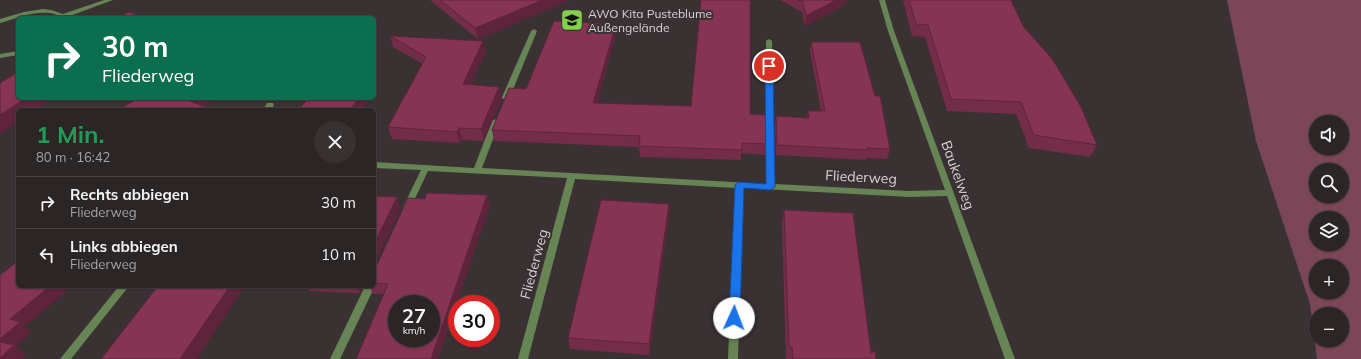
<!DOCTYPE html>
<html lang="de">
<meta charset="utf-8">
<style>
:root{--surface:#2c2526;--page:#383132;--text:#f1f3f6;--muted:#a6a5a7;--line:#484243}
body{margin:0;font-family:Mulish,sans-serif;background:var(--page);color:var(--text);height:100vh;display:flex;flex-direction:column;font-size:15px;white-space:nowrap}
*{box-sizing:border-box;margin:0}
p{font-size:13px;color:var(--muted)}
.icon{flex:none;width:22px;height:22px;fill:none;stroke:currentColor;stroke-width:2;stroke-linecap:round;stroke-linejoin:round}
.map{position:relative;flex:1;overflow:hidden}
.drawer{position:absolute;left:16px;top:108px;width:360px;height:180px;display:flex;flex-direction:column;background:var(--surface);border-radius:6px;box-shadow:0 1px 3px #0004,0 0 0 1px var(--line)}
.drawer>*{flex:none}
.hud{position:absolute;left:16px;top:16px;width:360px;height:84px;border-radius:6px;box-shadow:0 1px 3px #0004,0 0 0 1px var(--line);background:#0b6e4f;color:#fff;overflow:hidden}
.tools{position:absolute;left:1309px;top:115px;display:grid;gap:8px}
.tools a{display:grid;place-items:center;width:40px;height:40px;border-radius:50%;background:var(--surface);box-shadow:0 1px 3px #0004,0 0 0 1px var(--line);font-size:20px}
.speed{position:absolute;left:388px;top:295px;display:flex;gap:8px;font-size:20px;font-weight:700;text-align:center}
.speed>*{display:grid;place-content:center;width:52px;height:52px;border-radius:50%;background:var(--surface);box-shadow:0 1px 3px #0004,0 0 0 1px var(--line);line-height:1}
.speed small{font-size:10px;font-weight:400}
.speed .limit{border:6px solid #d22;background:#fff;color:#111}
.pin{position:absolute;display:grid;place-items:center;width:34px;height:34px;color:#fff;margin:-17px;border:2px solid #fff;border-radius:50%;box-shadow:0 1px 4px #0007}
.me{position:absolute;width:44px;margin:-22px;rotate:2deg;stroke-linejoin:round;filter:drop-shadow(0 0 3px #0008)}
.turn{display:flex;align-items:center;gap:14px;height:84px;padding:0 20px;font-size:18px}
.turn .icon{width:52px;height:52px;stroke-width:2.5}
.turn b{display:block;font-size:28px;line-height:34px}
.round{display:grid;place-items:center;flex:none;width:42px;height:42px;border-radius:21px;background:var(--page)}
.summary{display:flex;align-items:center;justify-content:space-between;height:68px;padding:0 20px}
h1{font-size:24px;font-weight:700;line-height:30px;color:#1e9e55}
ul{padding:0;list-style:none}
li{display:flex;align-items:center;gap:12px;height:52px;padding:0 20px;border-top:1px solid var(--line)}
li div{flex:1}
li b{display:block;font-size:15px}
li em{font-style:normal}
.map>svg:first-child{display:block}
.green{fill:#7a4658;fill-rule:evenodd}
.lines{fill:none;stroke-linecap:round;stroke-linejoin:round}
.minor{fill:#668454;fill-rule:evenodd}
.tertiary{fill:#668454;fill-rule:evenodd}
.wall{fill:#732d48}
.shaded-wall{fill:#5e243b}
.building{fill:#863454;stroke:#5e243b;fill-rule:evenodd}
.route{fill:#1a73e8;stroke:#114b97}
.labels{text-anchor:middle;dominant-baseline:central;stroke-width:4;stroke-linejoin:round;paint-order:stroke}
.far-poi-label{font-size:12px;fill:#d9d3d5;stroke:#3a3133;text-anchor:start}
.street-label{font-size:14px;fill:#d9d3d5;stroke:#3a3133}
</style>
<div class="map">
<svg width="1361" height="359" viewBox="0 0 1361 359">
<rect width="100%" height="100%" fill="#3a3133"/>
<path class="green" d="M1227 0H1361V359H1317L1310 304 1256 141ZM1316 122H1342V148H1316ZM1316 170H1342V196H1316ZM1316 218H1342V244H1316ZM1316 266H1342V292H1316ZM1316 314H1342V340H1316Z"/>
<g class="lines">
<path class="minor" d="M879 0H885L894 31 1015 359H1005L947 196 909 197 743 188 738 359H728L735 188 575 179 528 359H518L567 178 428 171 411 207 410 209H404L403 207 421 170 374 168V162L474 168 492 121 496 119 500 121 482 168 767 184 766 41 769 39 772 41 775 184 909 191 945 190 888 31Z
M534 29 537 31 510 97 509 99H503L502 97 531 31Z
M267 103H273L274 105 271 110H263Z
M374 285 375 286 340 359H330L365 286H374Z
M119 286H129L71 359H60Z"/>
<path class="tertiary" d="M104 0H113L67 17 68 18C61 18 57 14 50 13 33 11 16 18 0 23V19L24 12 43 9 51 10 63 14Z
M18 51V55L0 58V54Z"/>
</g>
<path class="wall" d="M430 0H570L478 39Z
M780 0H846V4L805 26 802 12Z
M903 0H1011L1023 26 1097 145 1090 157 1029 148 1016 114 947 111 925 37 912 36Z
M616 34 597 103 750 114 766 144 765 155 741 153V160L640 157 639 147 494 141 492 130 526 89Z
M390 36 486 52 470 85 499 87 502 98 484 141 462 140 460 143 392 139 388 127 423 64 393 47Z
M811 42 890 149 887 159 866 158 865 160 776 155 775 126 776 116 807 118 808 111H821L810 51Z
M129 98H217L203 106 134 101Z
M487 195 490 206 384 294H373L369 286H374V268L376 267 425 199Z
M669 204V216L649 355 570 349 568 338Z
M784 210 871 353 876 359H786L782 224Z
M307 286H363L360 293 310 291Z"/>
<path class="shaded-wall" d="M543 0H570L478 39 475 28Z
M836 0H846V4L805 26 806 16Z
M616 24V34L594 113 593 103Z
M483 41 486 52 465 95 463 84Z
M499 87 502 98 484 141 481 129Z
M26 98H55L36 110H18V122L0 134V115Z
M190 98H217L197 110 188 100Z
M358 98H370L362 110H350Z
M459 128 462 140 460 143 457 132Z
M487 195 490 206 438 359H431Z
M397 197 401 208 374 265V244Z
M669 204V216L649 355V344Z
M50 286H73L25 326 31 332 16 346 26 355 22 359H0V339L10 319Z
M230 286H245L197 359H180Z
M356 286H363L360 293Z"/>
<path class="building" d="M440 0H543L475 28Z
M701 0H750V114L766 115V144L742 143V150L639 146 640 136 492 130 509 88 526 89 554 21 616 24 593 103 691 106Z
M799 0H836L806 16 803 2Z
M909 0H1011L1023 26 1053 60 1081 107 1097 145 1034 135 1021 102 951 99 928 25 916 24Z
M129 12 143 18H117Z
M390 36 483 41 463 84 499 87 481 129 459 128 457 132 388 127 426 57Z
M811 42H860L875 96H880L890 149 867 148V150L777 145 776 116 809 118 808 111H825Z
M18 72V98H26L0 115V83Z
M139 98H190L188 100 211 110H117Z
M308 98H358L350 110H299Z
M427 193 487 195 431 359H356L388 284 374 283V268L376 267 408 198 425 199ZM397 304H431V338H397Z
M374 196 397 197 374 244Z
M601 200 669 204 649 344 568 338Z
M784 210 853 213 871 353 875 351 876 359H793L792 347H789Z
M18 261V286H50L10 319 20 322 0 339V275Z
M158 286H230L180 359H101Z
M0 342 14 345 0 358Z"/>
<path class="route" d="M769 63 773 66 775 187 770 190 744 188 740 318 738 321 734 322 730 321 729 318 735 185 739 182 766 184 765 66Z"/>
<defs>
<g id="school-square" transform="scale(1.15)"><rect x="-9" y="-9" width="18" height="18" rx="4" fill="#84d04e" stroke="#3a3133"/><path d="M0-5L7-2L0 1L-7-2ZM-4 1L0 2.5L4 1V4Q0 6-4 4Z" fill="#111"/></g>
</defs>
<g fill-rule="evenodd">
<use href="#school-square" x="572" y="20"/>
</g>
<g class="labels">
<g class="far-poi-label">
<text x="588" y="13">AWO Kita Pusteblume<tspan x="588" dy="14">Außengelände</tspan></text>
</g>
<g class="street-label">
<text transform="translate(958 175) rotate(70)">Baukelweg</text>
<text transform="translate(861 177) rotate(3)">Fliederweg</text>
<text transform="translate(534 264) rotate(-75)">Fliederweg</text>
</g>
</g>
</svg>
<div class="tools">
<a><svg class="icon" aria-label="sound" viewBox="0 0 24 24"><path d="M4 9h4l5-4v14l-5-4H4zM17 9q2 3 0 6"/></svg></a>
<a><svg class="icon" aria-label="search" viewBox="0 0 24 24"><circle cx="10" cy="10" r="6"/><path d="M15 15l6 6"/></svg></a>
<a><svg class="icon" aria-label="layers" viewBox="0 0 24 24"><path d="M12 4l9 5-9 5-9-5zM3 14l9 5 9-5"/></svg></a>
<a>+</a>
<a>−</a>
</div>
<div class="speed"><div>27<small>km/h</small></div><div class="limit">30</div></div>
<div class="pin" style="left:769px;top:66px;background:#d93025"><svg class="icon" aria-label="arrive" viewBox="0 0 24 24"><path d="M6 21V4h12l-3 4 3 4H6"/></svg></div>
<svg class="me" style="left:734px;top:318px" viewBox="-20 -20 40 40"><circle r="19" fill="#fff"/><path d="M0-13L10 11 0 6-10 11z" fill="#1a73e8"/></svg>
<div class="hud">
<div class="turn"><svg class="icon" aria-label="right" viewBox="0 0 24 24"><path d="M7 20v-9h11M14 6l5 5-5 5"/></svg><div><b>30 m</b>Fliederweg</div></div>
</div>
<section class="drawer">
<div class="summary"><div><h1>1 Min.</h1><p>80 m · 16:42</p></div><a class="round"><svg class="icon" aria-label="close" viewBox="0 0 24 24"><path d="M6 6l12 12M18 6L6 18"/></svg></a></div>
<ul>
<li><svg class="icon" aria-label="right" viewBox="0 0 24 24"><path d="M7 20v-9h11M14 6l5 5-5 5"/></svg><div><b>Rechts abbiegen</b><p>Fliederweg</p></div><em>30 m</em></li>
<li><svg class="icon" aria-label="left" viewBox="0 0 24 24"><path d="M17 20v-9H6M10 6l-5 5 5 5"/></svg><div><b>Links abbiegen</b><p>Fliederweg</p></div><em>10 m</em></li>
</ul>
</section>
</div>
